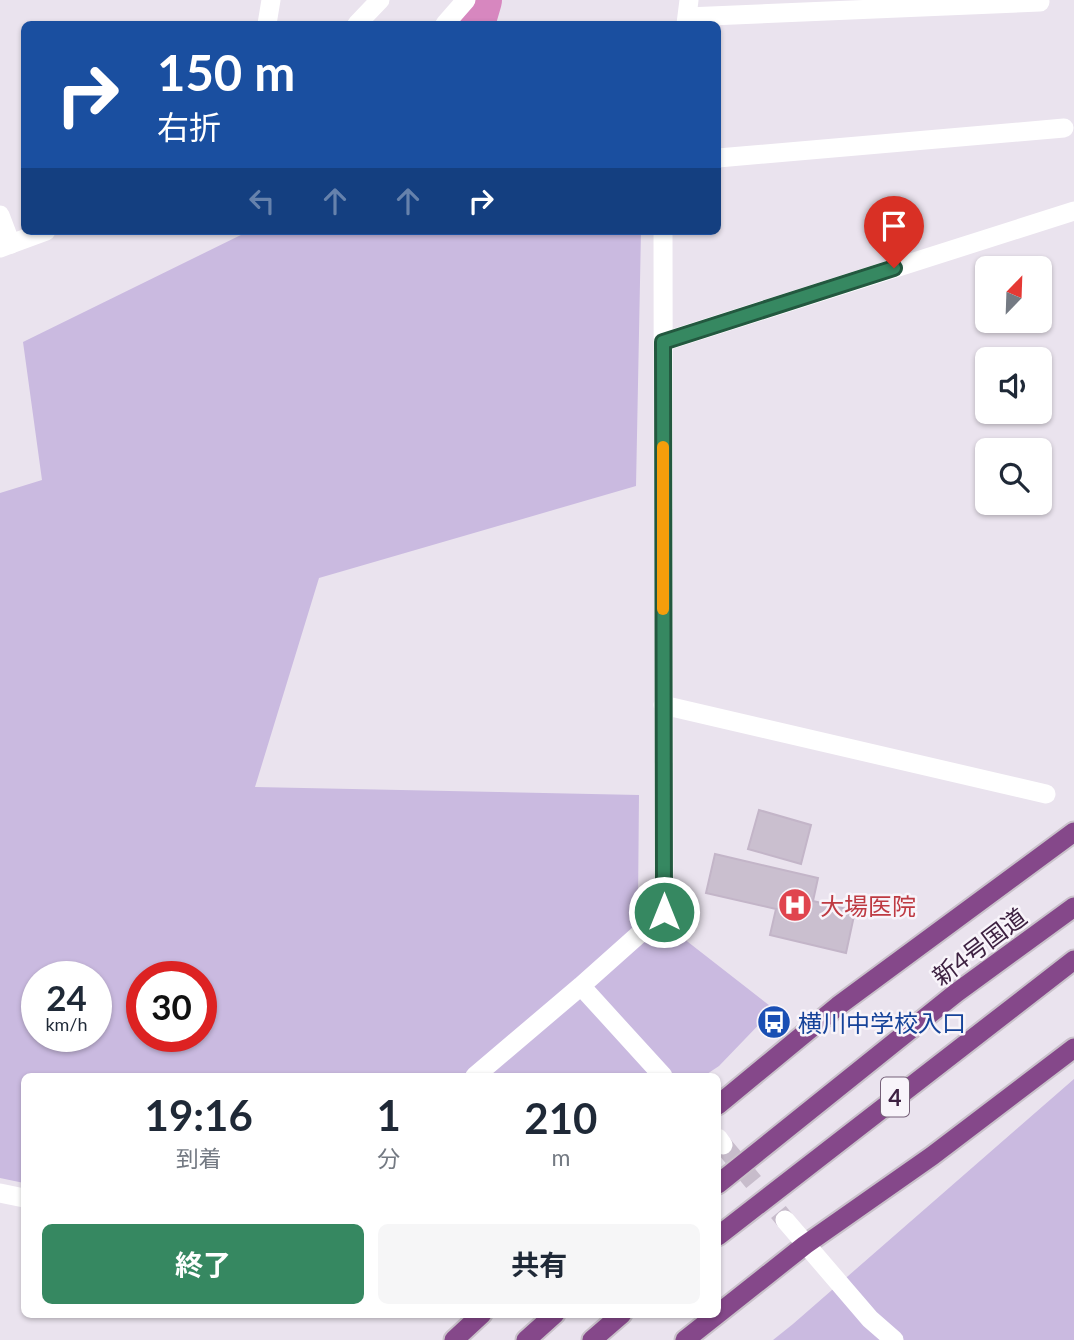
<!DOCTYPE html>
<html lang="ja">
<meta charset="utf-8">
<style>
:root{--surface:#fff;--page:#f6f6f7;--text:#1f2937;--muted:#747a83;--accent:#368861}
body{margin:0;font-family:Lato,"Noto Sans JP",sans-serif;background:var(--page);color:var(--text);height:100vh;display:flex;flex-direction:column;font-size:26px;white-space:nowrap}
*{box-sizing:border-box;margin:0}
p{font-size:23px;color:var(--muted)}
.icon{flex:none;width:38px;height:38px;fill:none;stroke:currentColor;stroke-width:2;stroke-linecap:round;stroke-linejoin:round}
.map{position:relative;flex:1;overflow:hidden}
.details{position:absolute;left:21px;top:1073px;width:700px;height:245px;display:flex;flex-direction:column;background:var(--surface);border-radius:10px;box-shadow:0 2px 5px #0004}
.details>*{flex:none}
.top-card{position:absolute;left:21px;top:21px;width:700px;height:214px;border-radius:10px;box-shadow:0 2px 5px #0004;background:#1a4fa0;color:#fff;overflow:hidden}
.needle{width:46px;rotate:23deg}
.controls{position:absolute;left:975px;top:256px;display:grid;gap:14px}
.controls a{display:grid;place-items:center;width:77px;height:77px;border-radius:10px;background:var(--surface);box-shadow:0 2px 5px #0004;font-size:35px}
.speed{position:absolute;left:21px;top:961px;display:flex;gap:14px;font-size:35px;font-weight:700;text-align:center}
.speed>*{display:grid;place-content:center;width:91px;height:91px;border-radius:50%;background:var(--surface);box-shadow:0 2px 5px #0004;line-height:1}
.speed small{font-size:18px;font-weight:400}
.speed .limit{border:10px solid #d22;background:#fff;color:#111}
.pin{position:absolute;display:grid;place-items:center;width:60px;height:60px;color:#fff;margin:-72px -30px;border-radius:50% 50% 50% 0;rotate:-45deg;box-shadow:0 0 7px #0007}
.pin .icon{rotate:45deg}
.me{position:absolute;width:77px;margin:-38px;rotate:0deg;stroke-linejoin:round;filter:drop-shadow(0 0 5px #0008)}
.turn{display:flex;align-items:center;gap:24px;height:147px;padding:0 21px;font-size:32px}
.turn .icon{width:91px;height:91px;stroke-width:2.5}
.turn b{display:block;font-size:49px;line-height:60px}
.lanes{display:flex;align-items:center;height:66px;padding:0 21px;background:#0003;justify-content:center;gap:35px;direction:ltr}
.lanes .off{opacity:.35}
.eta{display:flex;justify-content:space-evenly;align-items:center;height:119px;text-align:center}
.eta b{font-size:42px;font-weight:700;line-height:49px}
.primary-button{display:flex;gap:14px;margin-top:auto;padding:14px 21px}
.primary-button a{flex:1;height:80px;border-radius:10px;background:var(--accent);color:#fff;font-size:28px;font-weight:700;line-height:80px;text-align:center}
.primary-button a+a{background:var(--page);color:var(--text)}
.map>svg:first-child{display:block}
.green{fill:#cabae0;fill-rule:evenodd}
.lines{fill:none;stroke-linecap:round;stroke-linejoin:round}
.river{stroke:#d787bf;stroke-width:46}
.building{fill:#cabfcf;stroke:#c3b5c8;stroke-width:2}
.minor-tunnel{stroke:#c7bccb;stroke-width:19;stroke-dasharray:19 10;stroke-linecap:butt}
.trunk-casing{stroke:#c9c1ca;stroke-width:23}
.minor{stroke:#fff;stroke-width:19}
.tertiary{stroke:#fff;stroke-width:19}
.trunk{stroke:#85488a;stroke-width:19}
.route-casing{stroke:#23583f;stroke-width:18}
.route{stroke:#368861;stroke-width:12}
.slow{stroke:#f59e0b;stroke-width:12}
.labels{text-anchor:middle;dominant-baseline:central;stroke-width:5;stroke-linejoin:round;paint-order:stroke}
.shield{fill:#f8f4fa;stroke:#756078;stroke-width:2}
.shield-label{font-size:23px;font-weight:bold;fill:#3d2141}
.health-label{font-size:24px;fill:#be3a42;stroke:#f8f4fa;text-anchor:start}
.street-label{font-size:24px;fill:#3d2141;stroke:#f8f4fa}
.transit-label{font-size:24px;fill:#164399;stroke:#f8f4fa;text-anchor:start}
</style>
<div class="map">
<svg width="1074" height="1340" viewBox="0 0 1074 1340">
<rect width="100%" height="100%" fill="#eae3ee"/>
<path class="green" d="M249 231H641L636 486 319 578 255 787 639 795 638 903 774 1009 719 1066 704 1076H24V1183L0 1178V493L42 480 23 342ZM37 976H96V1036H37ZM142 976H201V1036H142Z
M1074 1079V1340H773L793 1324Z"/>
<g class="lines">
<path class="river" d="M472 24 479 0"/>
</g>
<path class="building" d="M759 810 811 825 801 864 748 849Z
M715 854 818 878 813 901 855 911 846 953 770 935 776 909 706 893Z"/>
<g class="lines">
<path class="minor-tunnel" d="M723 1145 785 1220"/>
<g class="trunk-casing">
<path id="trunk" d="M718 1105 838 1006 1074 832
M718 1184 956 993 1074 907
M718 1236 1074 960
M454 1340 482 1314
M526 1340 555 1314
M592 1340 622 1314
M685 1340 805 1245 932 1156 1074 1048"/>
</g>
<path class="minor" d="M687 17 1040 2
M267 24 271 0
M357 24 380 0
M686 24 689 0
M718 158 1064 128
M0 215 11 244
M663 342 1074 211
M663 705 1046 794
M581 986 663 1076
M475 1076 581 986 664 912 663 231
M718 1138 723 1145
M0 1193 24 1198
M785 1220 870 1319 894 1340"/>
<path class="tertiary" d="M445 24 466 0
M0 248 46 231"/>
<use href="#trunk" class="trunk"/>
</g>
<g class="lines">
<g class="route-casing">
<path id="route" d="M664 912 663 342 894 268"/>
</g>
<use href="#route" class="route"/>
<path class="slow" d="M663 447V609"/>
</g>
<defs>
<g id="hospital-disc" transform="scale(1.75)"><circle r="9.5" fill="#e0444e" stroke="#f8f4fa"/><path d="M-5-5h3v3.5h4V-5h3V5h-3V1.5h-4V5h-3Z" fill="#fff"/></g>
<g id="bus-disc" transform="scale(1.75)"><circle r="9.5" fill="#1a4fb4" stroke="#f8f4fa"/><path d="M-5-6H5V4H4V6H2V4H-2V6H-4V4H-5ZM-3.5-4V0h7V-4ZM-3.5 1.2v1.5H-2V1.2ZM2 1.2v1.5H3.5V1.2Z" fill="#fff"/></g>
</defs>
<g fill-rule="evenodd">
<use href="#hospital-disc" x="795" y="905"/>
<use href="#bus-disc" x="774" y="1022"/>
</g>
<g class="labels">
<rect class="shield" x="881" y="1077.5" width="28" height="39" rx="5"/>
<g class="shield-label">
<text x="895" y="1097">4</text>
</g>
<g class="health-label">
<text x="820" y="905">大場医院</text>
</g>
<g class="street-label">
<text transform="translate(979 946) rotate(-37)">新4号国道</text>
</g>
<g class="transit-label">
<text x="798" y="1022">横川中学校入口</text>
</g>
</g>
</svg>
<div class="controls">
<a><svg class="needle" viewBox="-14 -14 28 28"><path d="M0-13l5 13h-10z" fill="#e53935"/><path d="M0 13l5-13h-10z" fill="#747a83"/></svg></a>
<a><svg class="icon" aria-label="sound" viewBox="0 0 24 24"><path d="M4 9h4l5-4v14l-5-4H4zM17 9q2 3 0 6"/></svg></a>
<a><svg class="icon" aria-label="search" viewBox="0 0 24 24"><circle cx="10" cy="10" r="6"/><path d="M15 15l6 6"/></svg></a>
</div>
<div class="speed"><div>24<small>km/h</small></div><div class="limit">30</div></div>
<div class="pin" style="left:894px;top:268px;background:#d93025"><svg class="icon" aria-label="arrive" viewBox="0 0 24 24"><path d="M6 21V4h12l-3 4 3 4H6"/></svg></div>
<svg class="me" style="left:664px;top:912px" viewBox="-20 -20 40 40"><circle r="17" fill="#368861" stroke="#fff" stroke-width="3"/><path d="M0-11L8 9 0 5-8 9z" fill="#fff"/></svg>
<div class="top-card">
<div class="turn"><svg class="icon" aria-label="right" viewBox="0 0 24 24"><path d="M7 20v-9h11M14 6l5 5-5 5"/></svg><div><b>150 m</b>右折</div></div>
<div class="lanes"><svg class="icon off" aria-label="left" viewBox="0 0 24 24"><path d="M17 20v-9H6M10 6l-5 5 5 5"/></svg><svg class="icon off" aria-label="ahead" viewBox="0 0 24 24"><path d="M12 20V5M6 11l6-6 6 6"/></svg><svg class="icon off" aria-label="ahead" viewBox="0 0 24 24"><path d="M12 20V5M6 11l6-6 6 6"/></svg><svg class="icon" aria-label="right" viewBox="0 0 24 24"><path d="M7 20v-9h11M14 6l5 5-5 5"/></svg></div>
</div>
<section class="details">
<div class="eta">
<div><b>19:16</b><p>到着</p></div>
<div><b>1</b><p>分</p></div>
<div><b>210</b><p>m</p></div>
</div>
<div class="primary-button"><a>終了</a><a>共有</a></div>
</section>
</div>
